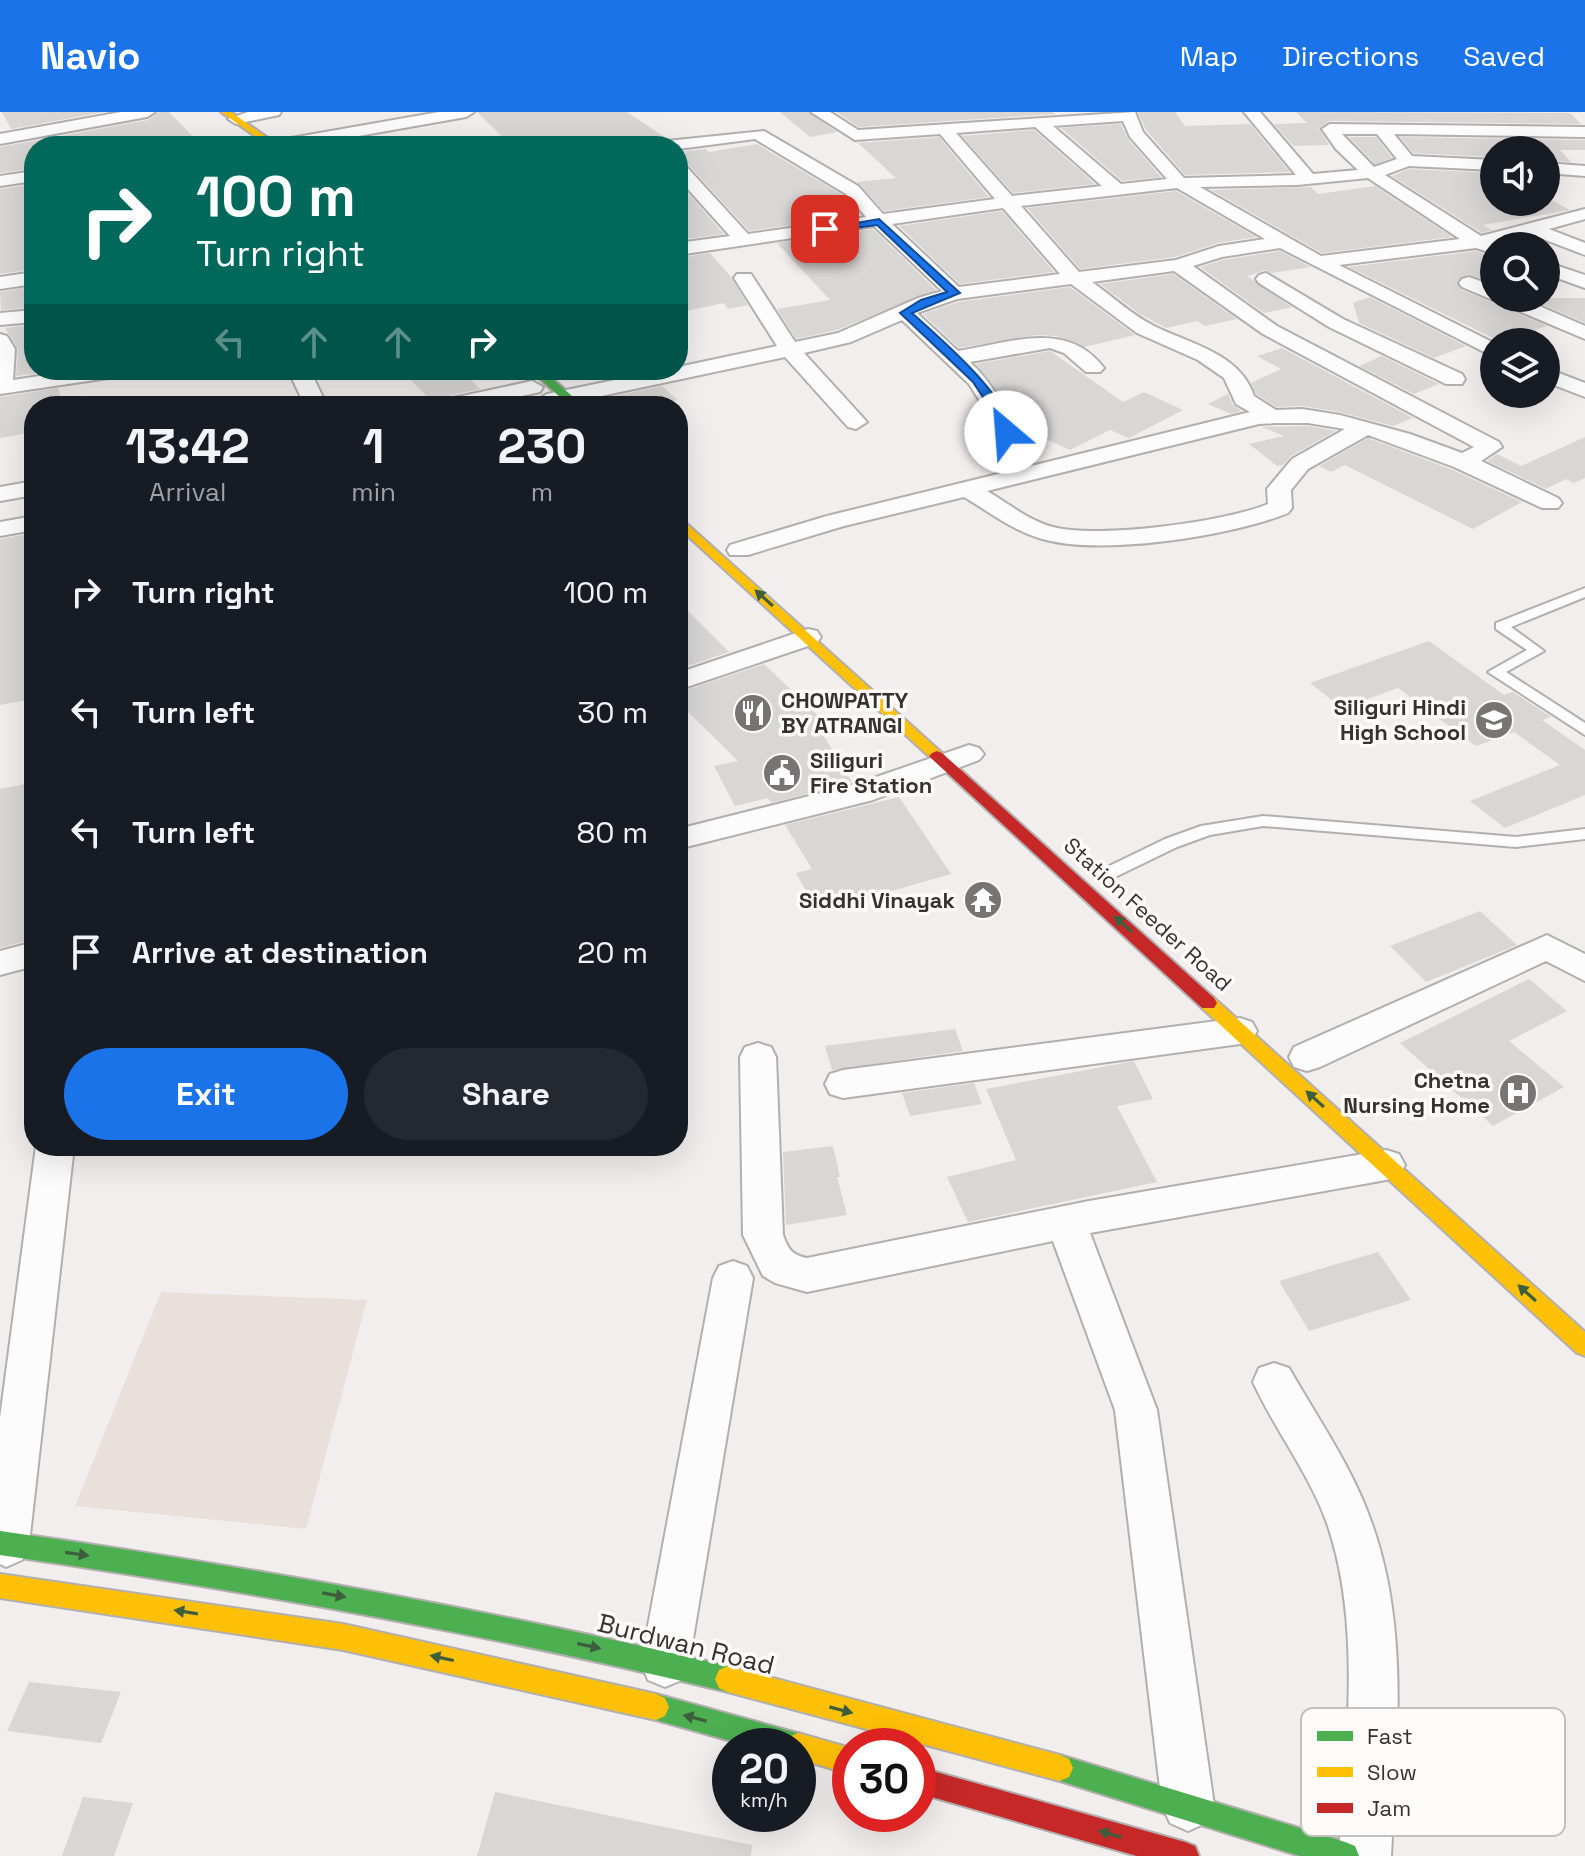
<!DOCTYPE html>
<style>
:root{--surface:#171b24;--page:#242831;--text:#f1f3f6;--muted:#9ea1a6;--accent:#1a73e8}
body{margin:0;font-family:"Space Grotesk",sans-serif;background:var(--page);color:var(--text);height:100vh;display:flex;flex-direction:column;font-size:30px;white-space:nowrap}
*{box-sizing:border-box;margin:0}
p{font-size:26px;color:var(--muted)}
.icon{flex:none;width:44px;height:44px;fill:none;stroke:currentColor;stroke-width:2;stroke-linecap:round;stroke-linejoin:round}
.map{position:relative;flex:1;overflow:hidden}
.details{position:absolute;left:24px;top:284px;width:664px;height:760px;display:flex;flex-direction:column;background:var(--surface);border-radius:32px;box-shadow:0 8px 32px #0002}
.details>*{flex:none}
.guide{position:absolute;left:24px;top:24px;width:664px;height:244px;border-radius:32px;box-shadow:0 8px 32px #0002;background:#00695c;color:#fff;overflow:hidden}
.tools{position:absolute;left:1480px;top:24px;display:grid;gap:16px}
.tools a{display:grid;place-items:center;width:80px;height:80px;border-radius:50%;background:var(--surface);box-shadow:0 8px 32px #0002;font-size:40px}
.speed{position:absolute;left:712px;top:1616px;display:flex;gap:16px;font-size:40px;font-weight:700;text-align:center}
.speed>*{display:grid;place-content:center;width:104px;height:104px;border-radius:50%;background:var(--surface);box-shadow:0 8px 32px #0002;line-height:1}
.speed small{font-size:20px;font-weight:400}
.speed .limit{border:12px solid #d22;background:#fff;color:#111}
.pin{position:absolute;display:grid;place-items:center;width:68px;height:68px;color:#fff;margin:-34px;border-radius:16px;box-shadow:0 4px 12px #0006}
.me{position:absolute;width:88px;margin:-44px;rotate:333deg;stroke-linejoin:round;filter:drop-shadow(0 0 6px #0008)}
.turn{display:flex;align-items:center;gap:28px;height:168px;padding:0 40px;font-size:36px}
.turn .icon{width:104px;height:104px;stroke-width:2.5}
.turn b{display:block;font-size:56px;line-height:68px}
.lanes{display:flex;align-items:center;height:76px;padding:0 40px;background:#0003;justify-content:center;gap:40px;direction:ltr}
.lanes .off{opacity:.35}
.eta{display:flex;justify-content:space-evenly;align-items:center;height:136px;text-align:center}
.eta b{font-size:48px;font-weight:700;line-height:56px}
.action{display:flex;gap:16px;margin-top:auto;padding:16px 40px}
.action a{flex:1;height:92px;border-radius:48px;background:var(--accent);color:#fff;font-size:32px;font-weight:700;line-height:92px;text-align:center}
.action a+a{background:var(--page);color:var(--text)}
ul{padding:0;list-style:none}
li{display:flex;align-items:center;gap:24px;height:120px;padding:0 40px}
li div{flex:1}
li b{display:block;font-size:30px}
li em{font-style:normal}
header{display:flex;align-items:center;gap:48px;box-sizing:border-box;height:112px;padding:0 40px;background:var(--accent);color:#fff}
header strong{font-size:38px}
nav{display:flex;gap:44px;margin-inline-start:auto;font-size:28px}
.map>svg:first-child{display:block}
.built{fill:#e9e0dc}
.building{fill:#d9d6d6}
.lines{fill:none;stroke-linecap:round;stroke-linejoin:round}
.lane-casing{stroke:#b2afaf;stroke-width:4}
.street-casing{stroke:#b2afaf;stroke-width:4}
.fast-casing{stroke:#b2afaf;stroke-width:4}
.slow-casing{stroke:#b2afaf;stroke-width:4}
.jam-casing{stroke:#b2afaf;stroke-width:4}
.lane{fill:#fdfcfc;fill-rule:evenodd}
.street{fill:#fdfcfc;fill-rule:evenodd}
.fast{fill:#4caf50;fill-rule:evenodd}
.slow{fill:#ffc107;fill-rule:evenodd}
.jam{fill:#c62828;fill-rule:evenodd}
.oneway{fill:#3d5e3c}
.route{fill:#1a73e8;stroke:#114b97;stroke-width:2}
.labels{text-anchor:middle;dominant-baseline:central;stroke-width:7;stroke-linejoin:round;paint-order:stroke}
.poi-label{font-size:22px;font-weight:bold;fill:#353231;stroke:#fefcfa;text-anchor:end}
.street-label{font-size:22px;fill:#353231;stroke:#fefcfa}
.near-street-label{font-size:26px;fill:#353231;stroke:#fefcfa}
.key{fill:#fefcfa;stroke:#c2bfbe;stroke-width:2}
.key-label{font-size:22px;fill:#353231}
</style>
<header>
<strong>Navio</strong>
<nav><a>Map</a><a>Directions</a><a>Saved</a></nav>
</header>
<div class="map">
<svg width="1585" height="1744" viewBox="0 0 1585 1744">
<rect width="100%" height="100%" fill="#f2eeed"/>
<path class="built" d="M161 1180 367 1188 306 1417 75 1394Z"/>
<path class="building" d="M2 0H104L11 17Z
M159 0H169L202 34H34V56L0 61V35L148 8Z
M477 0H627L666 26 656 34H512Z
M780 0H808L837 20 810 25Z
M836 0H1053L1055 2 859 15Z
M1138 0H1175L1185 14 1250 12 1290 60 1185 63 1146 18Z
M1296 0 1570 1 1581 12 1330 9 1319 16 1329 33 1293 34 1274 12 1307 11Z
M1121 12 1128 27 1161 65 1122 69 1061 16Z
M1034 18 1095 72 1013 81 962 24Z
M939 25 989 85 884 99 857 70 896 66 858 31Z
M1349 25H1376L1392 46 1375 52Z
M1400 25 1585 28V38H1560L1571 50 1546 48V38H1494V45L1413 41Z
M757 32 844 84 860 103 749 119 686 50 678 48V40L705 37 709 40Z
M1409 57 1494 61V90H1546V85L1570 98 1483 113 1492 118 1482 121 1392 64Z
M678 70 724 122 678 128Z
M34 72 32 157 0 162V77Z
M1375 74 1452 125 1322 141 1211 78 1311 75 1318 82Z
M1176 79 1256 125 1218 131 1175 145 1080 157 1027 96Z
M1002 99 1054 160 960 172 899 114Z
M873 117 936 178 837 218 796 227 777 197 830 188 777 131Z
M1280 139 1311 155 1271 161 1265 158 1247 164 1292 195 1264 201 1200 155 1223 148Z
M1476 139 1488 143 1494 140V171L1468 162 1457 169 1460 177 1547 214 1499 229 1349 155Z
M710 141 731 165 748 193 728 197 724 191 678 201V146Z
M1173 162 1237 207 1205 214 1197 209 1166 216 1140 202 1100 172Z
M31 175V180L26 181 28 196 1 198 0 180Z
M1070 175 1135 223 1084 235 1056 224 1037 223 959 236 923 202 958 190Z
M1370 185 1466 234 1434 246 1359 211 1353 191Z
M1528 186H1585V211Z
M31 213 34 258 54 259 16 264 18 237 5 216Z
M1282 236 1413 306 1393 314 1340 300 1302 294 1277 295 1256 282 1251 271 1281 257 1257 244Z
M1050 239 1123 290 1144 280 1183 298 1129 326 1110 318 1070 338 1031 320 1039 315 1000 282 976 252Z
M1382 244 1439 272 1414 282 1359 254Z
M401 258H462L480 277 438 286 434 292Z
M662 274 677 288 674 289 679 294H596L595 288Z
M58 276 63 294H34V320L0 326V285Z
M1228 282 1233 293 1242 299 1231 302 1208 292Z
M1308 314 1336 319 1291 344 1283 353 1277 354 1249 332 1284 324 1262 315Z
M1585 325V366L1574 371 1566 367 1546 377 1487 349 1497 342 1521 354Z
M1368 326 1453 358 1522 390 1473 417 1345 353 1331 360 1319 354Z
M34 421V587L0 593V427Z
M678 489 729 540 688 554 678 544Z
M1429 529 1504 583 1513 580 1545 601 1551 605 1542 608 1585 638V683L1505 716 1470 689 1560 653 1514 620 1476 634 1398 576 1342 596 1310 571Z
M764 552 828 613 819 616 852 670 771 691 768 686 735 694 714 654 738 649 678 590V581Z
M34 670V827L0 836V677Z
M899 685 951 762 818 800 796 761 812 757 785 713Z
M1480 799 1517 833 1426 870 1390 834Z
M1529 867 1567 899 1509 929 1564 975 1493 1014 1400 931Z
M955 917 963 939 832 958 825 934Z
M1134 949 1153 987 1117 994 1157 1070 968 1110 947 1065 1016 1048 986 977Z
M974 971 982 992 910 1004 902 981Z
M833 1034 840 1065H837L847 1103 786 1113 783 1040Z
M1378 1140 1411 1188 1309 1219 1279 1169Z
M29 1570 121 1580 101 1631 7 1619Z
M495 1680 752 1733 751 1744H477Z
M83 1685 133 1691 114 1744H62Z"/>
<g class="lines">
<g class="lane-casing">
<path id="lane" d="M1585 476V485L1511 515 1544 539 1506 560 1585 611V623L1488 560 1527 538 1496 517V511Z
M1263 704 1516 725 1585 717V727L1516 735 1263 714 1210 723 1177 735 1111 767H1099L1097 763 1099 759 1165 727 1201 714Z"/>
</g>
<g class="street-casing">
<path id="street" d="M121 0H155L147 5 0 32V22Z
M248 0H281L279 3 236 12 228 7Z
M439 0H474L466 5 302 34H266L274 29Z
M811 0H830L858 18 1135 0 1143 20 1184 66 1296 63 1244 0H1260L1313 62 1358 58 1336 37 1322 17 1330 12 1585 15V25L1394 22 1412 44 1494 48V58L1409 54 1385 63 1481 124 1585 97V107L1549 117 1585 131V143L1530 122 1496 131 1498 134 1489 140 1476 136 1339 153 1494 231V245L1280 136 1222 145 1193 154 1277 214 1499 330 1502 335 1481 349 1558 386 1562 391 1558 396H1542L1454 355 1368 323 1308 357 1291 378 1292 396 1288 401C1232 424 1098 445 1039 426 1012 418 988 399 964 385L844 414 748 443H730L727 438 730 433 827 404 1010 359 986 299 969 272 902 208 851 230 804 241 867 310 856 317 848 315 785 245 554 294H539L536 289 547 282 663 258H678V255L777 234 734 166 737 162H751L795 230 838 221 918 186 942 179 874 114 678 143V131L730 124 678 66V51L684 52 748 122 866 105 846 82 755 27 678 37V34H659L667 29 764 19 858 74 883 102 995 87 940 22 855 28ZM1123 9 1130 25 1167 67 1121 72 1053 14ZM1035 15 1102 74 1012 84 956 21ZM1342 22H1377L1397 47 1374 55ZM1368 66 1460 127 1321 144 1200 75 1297 73ZM1177 76 1265 127 1219 134 1176 148 1079 160 1021 94ZM1003 96 1060 162 959 175 892 112ZM1174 159 1263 222 1474 335 1462 341 1410 322 1340 303 1302 297 1276 298 1254 284C1240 241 1190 232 1154 214 1132 203 1112 184 1092 170ZM1071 172 1137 221 1198 248 1224 266 1236 292 1250 300 1031 354C1015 316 1001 279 970 250L1050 236 1064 241 1086 260H1100L1104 256C1067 207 1010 231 958 239L917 201 957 187ZM1276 311H1308L1345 317 1292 347 1267 377 1268 392C1225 410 1097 427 1053 415 1029 409 1008 391 987 379L1259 312Z
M1546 51 1585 54V64L1546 61Z
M34 59V69L0 74V64Z
M1546 150 1585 163V176L1546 162Z
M34 160V172L0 177V165Z
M1266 161 1343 207 1462 262 1465 267 1462 272H1446L1329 215 1259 171 1256 167 1259 163Z
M1469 165 1494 174V186H1521L1585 214V227L1462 175 1459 171 1462 167Z
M34 198V210L0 213V201Z
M0 222 7 224 15 237 13 268 79 258H133L122 264 0 282Z
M1546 256 1585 271V285L1546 270Z
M288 258H310L327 294H305Z
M532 269 543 275 540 280 476 294H436L439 289Z
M34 369V383L0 389V375Z
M34 404V418L0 424V410Z
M808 517 817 519 821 525 817 531 678 578V561Z
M969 633 979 636 984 642 979 648 873 688 678 737V717L853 673Z
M1547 823 1585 842V869L1546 849 1320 955 1307 959 1294 955 1289 945 1294 935Z
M34 830V854L0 863V839Z
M1240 906 1252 910 1257 919 1252 928 1240 932 843 986 830 982 825 972 830 962 843 958Z
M758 931 771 935 776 945 783 1123C788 1137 792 1143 807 1146L1089 1089 1386 1038 1399 1042 1405 1053 1399 1064 1386 1068 1090 1121 1157 1298 1214 1693 1206 1711 1188 1719 1170 1711 1162 1693 1115 1298 1053 1129 807 1180 775 1171 763 1164 743 1123 740 945 745 935Z
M36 1034H74L29 1432 22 1448 6 1455 0 1452V1306Z
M733 1149 747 1154 753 1166 689 1551 682 1568 665 1575 648 1568 641 1551 713 1166 719 1154Z
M1274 1251 1289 1256C1318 1307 1353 1356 1372 1412 1410 1518 1396 1634 1391 1744H1339C1345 1635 1363 1516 1327 1411 1309 1361 1275 1318 1253 1270L1259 1256Z"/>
</g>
<g class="fast-casing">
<path id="fast" d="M530 258H543L583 294H570Z
M0 1419C245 1454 487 1497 728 1554L737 1558 741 1567 737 1576 728 1580C487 1522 245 1478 0 1443Z
M656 1582 797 1621 806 1625 810 1634 806 1643 798 1647V1634H749L656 1608 647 1604 643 1595 647 1586Z
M1060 1643 1345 1730 1355 1734 1359 1744H1300L1060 1669 1051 1665 1047 1656 1051 1647Z"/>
</g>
<g class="slow-casing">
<path id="slow" d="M221 0H231L279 34H269Z
M678 404 942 641 945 644 942 647H932L678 415Z
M1208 884 1214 886 1585 1220V1244L1577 1241 1202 896 1199 891Z
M0 1462 343 1512 656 1582 665 1586 669 1595 665 1604 656 1608 343 1538 0 1486Z
M728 1554 1060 1643 1069 1647 1073 1656 1069 1665 1060 1669 728 1580 719 1576 715 1567 719 1558Z
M798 1621 850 1636V1662L798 1647V1634H785L789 1625Z"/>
</g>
<g class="jam-casing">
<path id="jam" d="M937 639 942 641 1214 886 1217 891 1214 896H1202L932 647 929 644 932 641Z
M918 1655 1185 1730 1195 1734 1199 1744H1137L918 1681Z"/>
</g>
<use href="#lane" class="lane"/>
<use href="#street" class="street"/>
<use href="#fast" class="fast"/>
<use href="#slow" class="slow"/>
<use href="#jam" class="jam"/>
</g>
<defs><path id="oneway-solid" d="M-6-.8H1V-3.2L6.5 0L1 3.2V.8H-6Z" transform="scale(2)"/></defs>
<g class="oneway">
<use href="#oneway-solid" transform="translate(764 486) rotate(-138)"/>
<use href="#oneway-solid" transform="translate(1123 812) rotate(-138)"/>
<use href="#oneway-solid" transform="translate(1315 987) rotate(-138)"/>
<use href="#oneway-solid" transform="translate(1527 1181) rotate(-138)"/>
<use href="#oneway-solid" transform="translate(77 1442) rotate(8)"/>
<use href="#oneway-solid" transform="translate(334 1483) rotate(10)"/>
<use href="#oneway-solid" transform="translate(186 1500) rotate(-171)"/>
<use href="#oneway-solid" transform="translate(589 1534) rotate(12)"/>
<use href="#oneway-solid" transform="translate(442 1546) rotate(-168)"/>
<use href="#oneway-solid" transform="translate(841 1598) rotate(15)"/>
<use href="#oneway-solid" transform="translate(695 1606) rotate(-165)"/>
<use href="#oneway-solid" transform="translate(1110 1722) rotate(-164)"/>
</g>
<path class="route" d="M879 107 960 181 912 201C938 225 1013 287 1010 323H1002L992 299 973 270 900 201 921 188 947 180 877 113 825 120 821 117Z"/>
<defs>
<g id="restaurant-disc" transform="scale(2)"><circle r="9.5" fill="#777473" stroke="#fefcfa"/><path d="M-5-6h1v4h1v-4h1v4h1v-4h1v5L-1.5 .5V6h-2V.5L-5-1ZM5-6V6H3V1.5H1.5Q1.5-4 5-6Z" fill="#fff"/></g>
<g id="school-disc" transform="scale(2)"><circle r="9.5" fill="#777473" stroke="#fefcfa"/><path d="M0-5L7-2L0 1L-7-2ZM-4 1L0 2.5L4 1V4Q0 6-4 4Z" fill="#fff"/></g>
<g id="civic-disc" transform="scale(2)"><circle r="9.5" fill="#777473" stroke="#fefcfa"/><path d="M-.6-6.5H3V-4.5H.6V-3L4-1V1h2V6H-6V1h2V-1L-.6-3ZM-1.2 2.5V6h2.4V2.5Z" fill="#fff"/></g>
<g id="temple-disc" transform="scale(2)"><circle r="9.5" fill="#777473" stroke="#fefcfa"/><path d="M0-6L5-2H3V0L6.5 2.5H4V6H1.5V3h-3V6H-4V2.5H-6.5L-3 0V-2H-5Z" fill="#fff"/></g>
<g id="hospital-disc" transform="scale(2)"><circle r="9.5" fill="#777473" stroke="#fefcfa"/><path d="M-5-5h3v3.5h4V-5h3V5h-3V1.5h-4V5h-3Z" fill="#fff"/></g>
</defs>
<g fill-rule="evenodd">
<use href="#restaurant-disc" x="753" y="601"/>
<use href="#school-disc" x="1494" y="608"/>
<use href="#civic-disc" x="782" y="661"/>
<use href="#temple-disc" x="983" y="788"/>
<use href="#hospital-disc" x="1518" y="981"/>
</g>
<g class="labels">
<g class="poi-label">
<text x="781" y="588" text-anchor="start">CHOWPATTY<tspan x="781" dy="25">BY ATRANGI</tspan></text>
<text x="1466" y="595">Siliguri Hindi<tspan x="1466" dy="25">High School</tspan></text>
<text x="810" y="648" text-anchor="start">Siliguri<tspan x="810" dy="25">Fire Station</tspan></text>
<text x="955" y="788">Siddhi Vinayak</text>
<text x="1490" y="968">Chetna<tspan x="1490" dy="25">Nursing Home</tspan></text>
</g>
<g class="street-label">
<text transform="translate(1148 802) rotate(42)">Station Feeder Road</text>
</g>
<g class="near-street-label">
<text transform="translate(686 1532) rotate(14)">Burdwan Road</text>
</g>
</g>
<rect x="1301" y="1596" width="264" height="128" rx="12" class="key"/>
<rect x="1317" y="1619" width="36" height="10" fill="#4caf50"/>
<rect x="1317" y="1655" width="36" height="10" fill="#ffc107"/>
<rect x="1317" y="1691" width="36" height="10" fill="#c62828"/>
<g class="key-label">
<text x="1367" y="1632">Fast</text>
<text x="1367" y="1668">Slow</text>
<text x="1367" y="1704">Jam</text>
</g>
</svg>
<div class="tools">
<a><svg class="icon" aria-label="sound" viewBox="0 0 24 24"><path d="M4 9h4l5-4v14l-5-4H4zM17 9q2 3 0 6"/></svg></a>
<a><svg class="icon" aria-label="search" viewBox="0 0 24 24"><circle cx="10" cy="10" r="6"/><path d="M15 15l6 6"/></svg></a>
<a><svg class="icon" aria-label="layers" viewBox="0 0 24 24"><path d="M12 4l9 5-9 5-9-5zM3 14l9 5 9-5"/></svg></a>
</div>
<div class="speed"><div>20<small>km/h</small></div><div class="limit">30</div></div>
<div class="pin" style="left:825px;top:117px;background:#d93025"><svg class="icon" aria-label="arrive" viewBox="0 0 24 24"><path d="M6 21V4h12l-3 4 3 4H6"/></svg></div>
<svg class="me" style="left:1006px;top:320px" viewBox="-20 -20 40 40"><circle r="19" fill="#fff"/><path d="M0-13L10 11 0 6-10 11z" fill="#1a73e8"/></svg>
<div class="guide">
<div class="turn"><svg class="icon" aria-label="right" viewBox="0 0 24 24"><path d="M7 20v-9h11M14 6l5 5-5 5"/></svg><div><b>100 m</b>Turn right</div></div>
<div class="lanes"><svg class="icon off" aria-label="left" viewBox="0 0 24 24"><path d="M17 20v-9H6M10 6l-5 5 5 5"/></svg><svg class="icon off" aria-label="ahead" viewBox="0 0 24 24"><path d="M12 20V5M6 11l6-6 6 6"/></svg><svg class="icon off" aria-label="ahead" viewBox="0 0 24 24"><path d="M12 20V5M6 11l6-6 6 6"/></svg><svg class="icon" aria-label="right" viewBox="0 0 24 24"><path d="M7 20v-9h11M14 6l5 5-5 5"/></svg></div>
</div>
<section class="details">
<div class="eta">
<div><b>13:42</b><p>Arrival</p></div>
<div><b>1</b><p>min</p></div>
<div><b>230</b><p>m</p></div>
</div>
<ul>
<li><svg class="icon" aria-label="right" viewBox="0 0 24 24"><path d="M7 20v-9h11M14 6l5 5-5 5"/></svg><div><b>Turn right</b></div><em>100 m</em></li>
<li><svg class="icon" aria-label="left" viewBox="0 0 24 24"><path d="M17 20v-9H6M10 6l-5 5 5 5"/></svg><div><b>Turn left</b></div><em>30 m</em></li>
<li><svg class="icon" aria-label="left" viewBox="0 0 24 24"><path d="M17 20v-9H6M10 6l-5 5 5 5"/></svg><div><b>Turn left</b></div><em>80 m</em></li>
<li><svg class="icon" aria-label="arrive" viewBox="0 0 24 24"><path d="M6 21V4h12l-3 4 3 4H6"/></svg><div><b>Arrive at destination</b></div><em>20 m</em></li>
</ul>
<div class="action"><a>Exit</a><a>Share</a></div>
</section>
</div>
